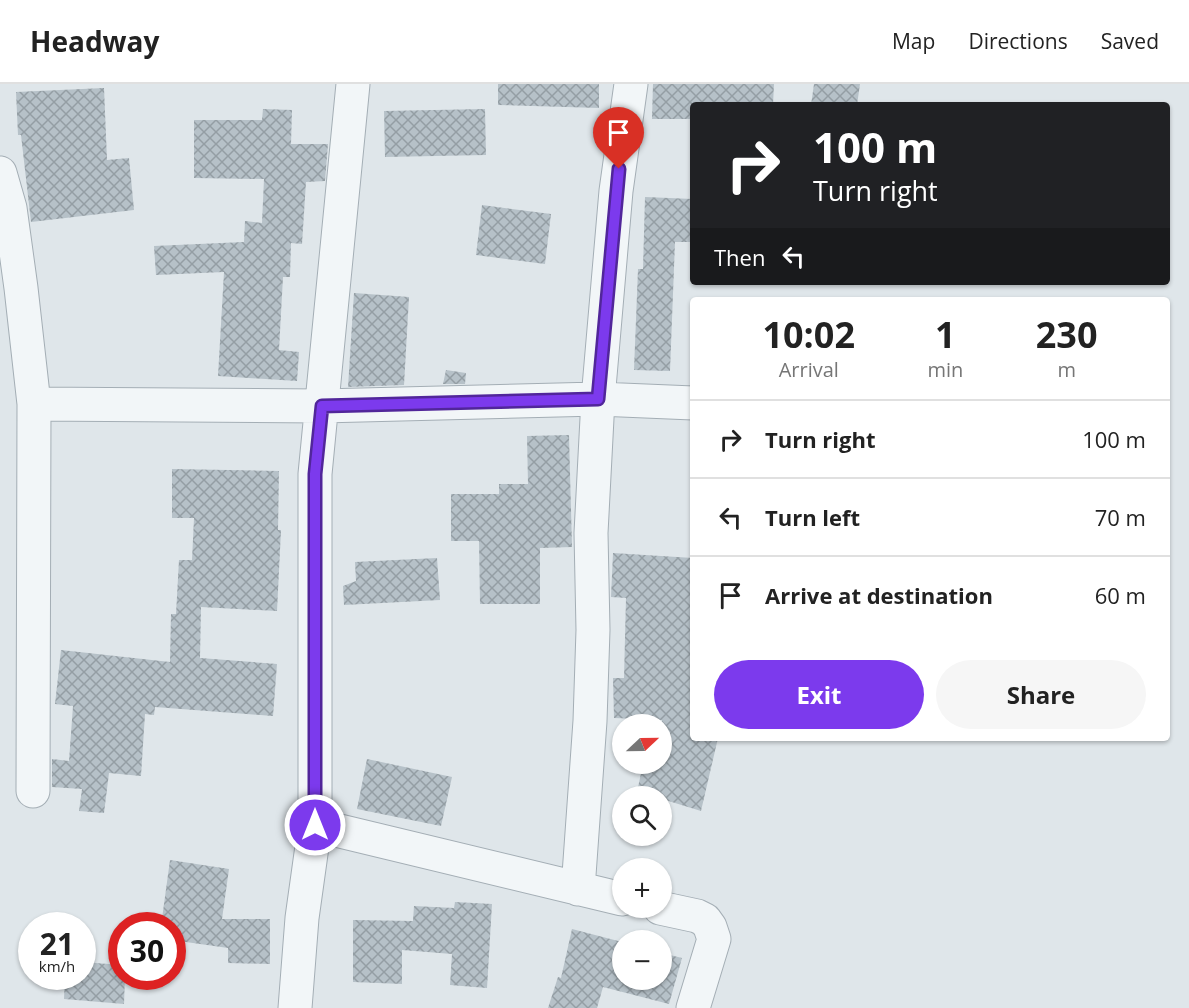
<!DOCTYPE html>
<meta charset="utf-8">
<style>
:root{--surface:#fff;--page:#f6f6f6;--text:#222;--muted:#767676;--line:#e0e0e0;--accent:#7c3aed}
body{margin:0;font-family:"Open Sans",sans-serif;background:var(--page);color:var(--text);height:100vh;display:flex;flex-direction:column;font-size:22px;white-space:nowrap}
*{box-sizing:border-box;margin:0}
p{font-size:20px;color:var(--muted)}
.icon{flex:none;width:33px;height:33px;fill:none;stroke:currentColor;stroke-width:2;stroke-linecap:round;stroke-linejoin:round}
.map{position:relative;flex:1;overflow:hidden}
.details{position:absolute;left:690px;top:213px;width:480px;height:444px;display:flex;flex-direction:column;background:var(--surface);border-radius:6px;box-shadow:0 2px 4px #0004}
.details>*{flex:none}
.guide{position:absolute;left:690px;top:18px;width:480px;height:183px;border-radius:6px;box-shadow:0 2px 4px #0004;background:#202124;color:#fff;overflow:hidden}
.needle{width:39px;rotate:68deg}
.tools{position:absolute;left:612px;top:630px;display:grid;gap:12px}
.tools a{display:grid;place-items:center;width:60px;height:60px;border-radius:50%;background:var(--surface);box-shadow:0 2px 4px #0004;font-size:30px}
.speed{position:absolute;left:18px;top:828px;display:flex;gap:12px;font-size:30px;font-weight:700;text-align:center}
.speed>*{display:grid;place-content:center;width:78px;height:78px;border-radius:50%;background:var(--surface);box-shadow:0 2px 4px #0004;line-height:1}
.speed small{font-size:15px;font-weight:400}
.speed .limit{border:9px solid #d22;background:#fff;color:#111}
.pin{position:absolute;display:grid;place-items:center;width:51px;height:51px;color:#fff;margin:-62px -26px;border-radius:50% 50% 50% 0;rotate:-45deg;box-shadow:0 0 6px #0007}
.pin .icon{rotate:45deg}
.me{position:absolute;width:66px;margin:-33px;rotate:0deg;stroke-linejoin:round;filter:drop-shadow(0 0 4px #0008)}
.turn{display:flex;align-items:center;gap:21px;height:126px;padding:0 24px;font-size:27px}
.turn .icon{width:78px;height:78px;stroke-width:2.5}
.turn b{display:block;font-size:42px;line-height:51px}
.then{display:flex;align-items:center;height:57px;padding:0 24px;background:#0003;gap:12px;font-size:22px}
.eta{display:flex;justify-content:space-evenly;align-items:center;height:102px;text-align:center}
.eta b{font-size:36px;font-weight:700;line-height:42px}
.action{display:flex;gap:12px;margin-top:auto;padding:12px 24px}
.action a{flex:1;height:69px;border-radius:36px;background:var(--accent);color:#fff;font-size:24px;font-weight:700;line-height:69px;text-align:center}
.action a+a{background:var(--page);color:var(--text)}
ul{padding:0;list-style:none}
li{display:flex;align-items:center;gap:18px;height:78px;padding:0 24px;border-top:2px solid var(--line)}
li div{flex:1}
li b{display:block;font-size:22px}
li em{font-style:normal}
header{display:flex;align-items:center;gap:36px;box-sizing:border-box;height:84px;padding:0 30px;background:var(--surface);border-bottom:2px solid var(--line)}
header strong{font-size:28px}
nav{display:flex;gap:33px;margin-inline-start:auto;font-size:21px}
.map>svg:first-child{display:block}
.building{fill:url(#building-cross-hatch)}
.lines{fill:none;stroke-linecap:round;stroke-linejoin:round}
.minor-casing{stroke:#a4aeb5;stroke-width:35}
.minor{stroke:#f2f6f8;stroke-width:33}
.route-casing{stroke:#51269a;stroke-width:15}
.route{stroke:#7c3aed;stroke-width:10}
</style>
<header>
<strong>Headway</strong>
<nav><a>Map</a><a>Directions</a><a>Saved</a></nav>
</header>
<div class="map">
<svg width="1189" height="924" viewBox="0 0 1189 924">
<defs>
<pattern id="building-cross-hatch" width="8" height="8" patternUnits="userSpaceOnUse" patternTransform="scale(1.5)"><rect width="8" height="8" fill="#b6c1c8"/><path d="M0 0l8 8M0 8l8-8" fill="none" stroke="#949ea4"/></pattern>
</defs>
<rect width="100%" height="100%" fill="#dfe6ea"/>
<path class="building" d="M498 0H599V24L498 21Z
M653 0H774L773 21H693V35H652Z
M814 0H860L857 21H811Z
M104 4 107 76 129 74 134 126 31 138 21 51H18L16 8Z
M263 25 292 26 291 60H328L325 97 306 98 302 160 291 159 290 193H283L279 266 299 268 297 297 218 292 224 188 156 191 154 162 244 158 245 137 262 139 264 95 194 94V36H262Z
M485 25 486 71 385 73 384 27Z
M645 113 693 115V158H675L670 287 634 286 638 185H643Z
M482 121 551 130 545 180 476 171Z
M354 209 409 213 404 301 348 303Z
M446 286 466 289 465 300H443Z
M569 351 572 463 540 464V520H480L479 457H451V410H499V400H528L527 352Z
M172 385 279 387 278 446H281L277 527 201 523 200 574 277 580 273 632 155 623 154 631 145 630 141 692 109 689 104 729 79 727 82 705 52 703V675L69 677 73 622 55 620 61 566 170 578 171 530H176L179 476H192L194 434H172Z
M613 469 693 474V654H718L701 727 662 715V712H653L637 708 643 680H662V636L614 634 613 594H624L626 514 611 513Z
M437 474 440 516 344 521 343 502 356 497 355 478Z
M367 675 452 693 441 742 357 725Z
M170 776 229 785 222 835H270V880L228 879V864L172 856V842H161Z
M455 818 492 820 487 904 450 901 452 870 402 866V900L353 898V836L413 837 414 822 454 824Z
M572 845 622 858V896H662V869L682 874 669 920 603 903 597 924H548L558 893 561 894Z
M82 878 122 881V892H125L124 920 64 915 65 892H82Z"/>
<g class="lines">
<g class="minor-casing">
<path id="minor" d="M631 0 616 107 598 315 693 319
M0 89 10 124 21 204 34 320 33 707
M34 320 322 322 598 315 591 449 593 546 590 637 578 805
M315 741 622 815
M660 824 697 832 705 836 710 843 714 855 693 924
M295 924 302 834 315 741V390L353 0"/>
</g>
<use href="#minor" class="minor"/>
</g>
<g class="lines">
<g class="route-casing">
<path id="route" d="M315 741V390L322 322 598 315 619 85"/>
</g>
<use href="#route" class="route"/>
</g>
</svg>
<div class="tools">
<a><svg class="needle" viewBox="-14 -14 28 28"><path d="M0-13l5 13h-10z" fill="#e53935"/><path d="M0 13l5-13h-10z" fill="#767676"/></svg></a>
<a><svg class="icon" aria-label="search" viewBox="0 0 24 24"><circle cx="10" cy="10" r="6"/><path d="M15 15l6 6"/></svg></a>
<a>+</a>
<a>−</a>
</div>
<div class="speed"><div>21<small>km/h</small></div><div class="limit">30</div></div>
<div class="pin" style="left:619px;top:85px;background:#d93025"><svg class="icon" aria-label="arrive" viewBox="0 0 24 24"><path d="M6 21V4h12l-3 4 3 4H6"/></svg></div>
<svg class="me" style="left:315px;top:741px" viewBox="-20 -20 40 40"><circle r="17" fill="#7c3aed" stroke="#fff" stroke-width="3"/><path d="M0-11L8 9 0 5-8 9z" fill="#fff"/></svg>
<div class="guide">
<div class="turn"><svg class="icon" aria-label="right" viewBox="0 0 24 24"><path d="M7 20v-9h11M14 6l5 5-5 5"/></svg><div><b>100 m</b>Turn right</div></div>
<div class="then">Then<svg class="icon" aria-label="left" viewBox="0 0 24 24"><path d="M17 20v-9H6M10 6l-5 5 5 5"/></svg></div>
</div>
<section class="details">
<div class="eta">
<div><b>10:02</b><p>Arrival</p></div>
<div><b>1</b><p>min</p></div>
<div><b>230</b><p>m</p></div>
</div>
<ul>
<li><svg class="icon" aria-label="right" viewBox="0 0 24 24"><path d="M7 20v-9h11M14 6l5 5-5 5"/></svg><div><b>Turn right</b></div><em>100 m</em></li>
<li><svg class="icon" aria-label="left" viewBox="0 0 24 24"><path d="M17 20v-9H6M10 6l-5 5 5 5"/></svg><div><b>Turn left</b></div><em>70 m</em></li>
<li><svg class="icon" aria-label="arrive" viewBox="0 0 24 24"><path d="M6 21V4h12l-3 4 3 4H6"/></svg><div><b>Arrive at destination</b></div><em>60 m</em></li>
</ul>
<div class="action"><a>Exit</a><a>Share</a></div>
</section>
</div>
